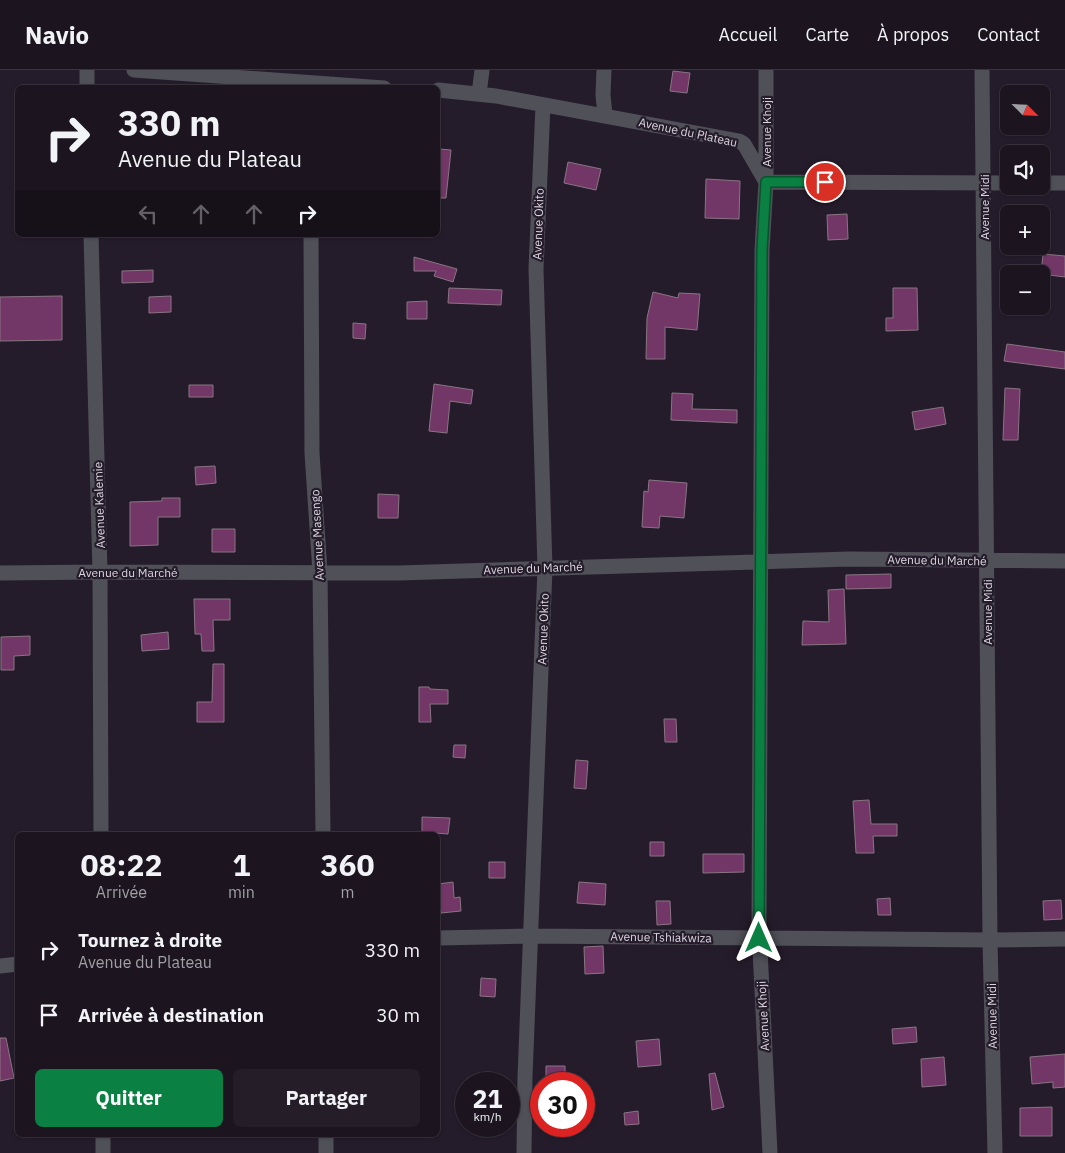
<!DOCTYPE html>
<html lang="fr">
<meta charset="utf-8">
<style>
:root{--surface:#1c1520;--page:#251e29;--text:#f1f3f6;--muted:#a09fa5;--line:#3a343e;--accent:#0b8043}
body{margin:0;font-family:"IBM Plex Sans",sans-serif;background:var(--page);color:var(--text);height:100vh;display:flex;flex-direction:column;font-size:19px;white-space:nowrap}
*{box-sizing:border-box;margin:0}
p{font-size:16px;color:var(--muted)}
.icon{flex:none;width:28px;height:28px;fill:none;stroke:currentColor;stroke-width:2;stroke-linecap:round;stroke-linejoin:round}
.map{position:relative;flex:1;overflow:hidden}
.sheet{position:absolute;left:15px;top:762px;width:425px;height:305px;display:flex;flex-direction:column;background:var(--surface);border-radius:8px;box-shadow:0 1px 4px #0004,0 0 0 1px var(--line)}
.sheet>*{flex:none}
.hud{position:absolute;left:15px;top:15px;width:425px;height:152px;border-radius:8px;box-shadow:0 1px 4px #0004,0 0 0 1px var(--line);background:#1c1520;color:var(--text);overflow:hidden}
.needle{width:32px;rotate:114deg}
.controls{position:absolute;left:1000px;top:15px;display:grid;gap:10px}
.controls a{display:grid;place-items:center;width:50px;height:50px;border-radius:8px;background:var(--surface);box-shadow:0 1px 4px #0004,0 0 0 1px var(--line);font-size:25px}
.speed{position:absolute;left:455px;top:1002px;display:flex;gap:10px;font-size:25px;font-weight:700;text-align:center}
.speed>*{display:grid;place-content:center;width:65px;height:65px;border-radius:50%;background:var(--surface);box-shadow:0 1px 4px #0004,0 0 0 1px var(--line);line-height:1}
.speed small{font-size:12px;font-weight:400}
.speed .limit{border:8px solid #d22;background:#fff;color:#111}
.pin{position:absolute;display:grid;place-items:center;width:42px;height:42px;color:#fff;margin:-21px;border:2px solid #fff;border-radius:50%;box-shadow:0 1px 5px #0007}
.me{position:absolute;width:55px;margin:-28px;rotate:0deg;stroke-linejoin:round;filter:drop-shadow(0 0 4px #0008)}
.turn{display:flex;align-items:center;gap:18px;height:105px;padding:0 20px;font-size:22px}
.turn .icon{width:65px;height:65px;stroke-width:2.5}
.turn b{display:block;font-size:35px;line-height:42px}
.lanes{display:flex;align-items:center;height:48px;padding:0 20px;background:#0003;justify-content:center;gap:25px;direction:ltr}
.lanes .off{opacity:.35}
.eta{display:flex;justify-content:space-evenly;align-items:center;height:85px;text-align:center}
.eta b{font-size:30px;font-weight:800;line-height:35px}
.button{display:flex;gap:10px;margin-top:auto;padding:10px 20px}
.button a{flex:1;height:58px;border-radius:8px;background:var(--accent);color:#fff;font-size:20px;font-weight:800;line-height:58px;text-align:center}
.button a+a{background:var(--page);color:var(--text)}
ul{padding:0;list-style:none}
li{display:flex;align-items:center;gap:15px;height:65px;padding:0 20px}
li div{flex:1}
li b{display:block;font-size:19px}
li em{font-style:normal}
header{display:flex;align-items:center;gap:30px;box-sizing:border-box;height:70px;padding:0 25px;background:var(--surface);border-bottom:1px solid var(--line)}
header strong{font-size:24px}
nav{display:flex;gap:28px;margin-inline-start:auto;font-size:18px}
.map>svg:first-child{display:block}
.building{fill:#723766;stroke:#897583}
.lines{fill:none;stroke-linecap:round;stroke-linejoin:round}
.minor{stroke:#505059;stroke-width:15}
.route-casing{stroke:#07532c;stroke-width:12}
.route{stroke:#0b8043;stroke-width:9}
.labels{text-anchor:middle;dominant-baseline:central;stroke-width:4.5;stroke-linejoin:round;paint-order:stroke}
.street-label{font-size:12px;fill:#dcd6e1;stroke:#251c2b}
</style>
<header>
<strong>Navio</strong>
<nav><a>Accueil</a><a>Carte</a><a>À propos</a><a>Contact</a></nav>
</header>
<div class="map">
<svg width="1065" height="1083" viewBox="0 0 1065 1083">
<rect width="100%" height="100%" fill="#251c2b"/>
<path class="building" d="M673 1 690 3 687 23 670 21Z
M439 79 451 80 446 128H438Z
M568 92 601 99 596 120 564 113Z
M706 109 740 111 739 149 705 148Z
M847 144 848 169 828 170 827 145Z
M1043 184 1065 186V207L1041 204Z
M414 187 457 199 453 212 434 206 436 201H414Z
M153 200V212L122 213V201Z
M449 218 502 220 501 235 448 233Z
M893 218H917L918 260 886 261V248H893Z
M653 222 678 228 679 223 700 224 697 260 665 257V289H646L647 248Z
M62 226V270L0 271V227Z
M171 226V242L149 243V227Z
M427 231V249H407V232Z
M353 253 366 254 365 269 353 268Z
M1007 274 1065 282V299L1004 291Z
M434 314 473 320 471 334 450 331 447 363 429 361Z
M189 315H213V327H189Z
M1005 318 1020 319 1018 370H1003Z
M672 323 693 324 692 339 737 340V353L671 350Z
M943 337 946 354 915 360 912 342Z
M215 396 216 413 196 415 195 397Z
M649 410 687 413 684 448 660 446 659 458 642 457 644 421 648 422Z
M378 424 399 425 398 448H378Z
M162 428H180V447H158V475L130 476V432L162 431Z
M212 459H235V482H212Z
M891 504V518L846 519V505Z
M844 519 846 574 802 575 803 551 829 552 828 520Z
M194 529H230V550H213L214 581H202L201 564H195Z
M168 562 169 579 142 581 141 565Z
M30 566V585L14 586V600H1V567Z
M213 594H224V652H197V632H212Z
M419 617H429L430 619 448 620V634H430L431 652H419Z
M664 649H676L677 672H665Z
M454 675H466L465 688 453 687Z
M576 690 588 691 586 719 574 718Z
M869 730 871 754H897V766H873L874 783H856L853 731Z
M422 747 450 748 448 764 422 762Z
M650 772H664V786H650Z
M703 784H744V802L703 803Z
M489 792H505V808H489Z
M453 812 454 828 460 827 461 841 441 843 438 814Z
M579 812 606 814 605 835 577 833Z
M890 828 891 845H878L877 829Z
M1061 830 1062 849 1044 850 1043 831Z
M656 831H670L671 854 657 855Z
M603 876 604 903 585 904 584 877Z
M481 908 496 909 495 927 480 926Z
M916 957 917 972 893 974 892 959Z
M0 968H6L14 1008 0 1011Z
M659 969 661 995 638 997 636 971Z
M1065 984V1017L1053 1018V1012L1032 1014 1030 987Z
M944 987 946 1015 922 1017 921 989Z
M546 996H565V1008H546Z
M715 1003 724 1037 712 1040 709 1004Z
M1052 1037V1066H1020V1038Z
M638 1041 639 1054 625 1055 624 1043Z"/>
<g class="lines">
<path class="minor" d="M87 0V18
M134 0 384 18
M604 0 603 25 605 45
M766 0V112L762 180 759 859 770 1083
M982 0 990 870 995 1083
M438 20 496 26 739 71 744 74 766 112 1009 113
M479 24 482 0
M1041 113H1065
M91 165 100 502 101 765
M311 165 312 383 320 502 323 765
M0 503 100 502 399 503 849 489 1065 491
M438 868 531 866 990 870 1065 869
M0 896 18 894
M103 1065V1083
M326 1065V1083
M524 1083 525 1007 545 498 536 199 543 35"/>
</g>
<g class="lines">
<g class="route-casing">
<path id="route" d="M759 868 762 180 766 112H825"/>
</g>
<use href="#route" class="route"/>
</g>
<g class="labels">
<g class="street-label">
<text transform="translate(688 62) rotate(12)">Avenue du Plateau</text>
<text transform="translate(766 62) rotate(-90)">Avenue Khoji</text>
<text transform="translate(984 137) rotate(-90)">Avenue Midi</text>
<text transform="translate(538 154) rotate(-88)">Avenue Okito</text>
<text transform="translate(99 435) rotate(-92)">Avenue Kalemie</text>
<text transform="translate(317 465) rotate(-93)">Avenue Masengo</text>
<text transform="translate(937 490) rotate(1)">Avenue du Marché</text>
<text transform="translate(533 498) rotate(-2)">Avenue du Marché</text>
<text x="128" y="502">Avenue du Marché</text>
<text transform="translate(987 542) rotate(-90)">Avenue Midi</text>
<text transform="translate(543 559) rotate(-88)">Avenue Okito</text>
<text transform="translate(661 867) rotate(1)">Avenue Tshiakwiza</text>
<text transform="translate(763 946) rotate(-93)">Avenue Khoji</text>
<text transform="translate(992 946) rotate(-91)">Avenue Midi</text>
</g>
</g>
</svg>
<div class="controls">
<a><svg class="needle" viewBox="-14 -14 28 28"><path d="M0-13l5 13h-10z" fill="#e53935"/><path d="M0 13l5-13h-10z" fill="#a09fa5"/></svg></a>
<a><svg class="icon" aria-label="sound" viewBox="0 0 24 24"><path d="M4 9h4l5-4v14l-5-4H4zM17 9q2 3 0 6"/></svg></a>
<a>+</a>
<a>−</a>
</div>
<div class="speed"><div>21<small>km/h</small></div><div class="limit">30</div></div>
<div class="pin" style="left:825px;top:112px;background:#d93025"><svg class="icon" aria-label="arrive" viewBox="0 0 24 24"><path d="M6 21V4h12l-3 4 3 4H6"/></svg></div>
<svg class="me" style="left:759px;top:868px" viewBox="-20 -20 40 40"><path d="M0-17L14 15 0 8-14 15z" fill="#0b8043" stroke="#fff" stroke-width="4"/></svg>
<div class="hud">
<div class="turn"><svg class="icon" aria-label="right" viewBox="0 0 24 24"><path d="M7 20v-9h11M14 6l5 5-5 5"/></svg><div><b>330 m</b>Avenue du Plateau</div></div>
<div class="lanes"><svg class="icon off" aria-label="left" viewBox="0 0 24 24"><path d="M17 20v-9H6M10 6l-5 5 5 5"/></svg><svg class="icon off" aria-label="ahead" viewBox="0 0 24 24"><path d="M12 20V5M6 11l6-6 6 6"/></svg><svg class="icon off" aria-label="ahead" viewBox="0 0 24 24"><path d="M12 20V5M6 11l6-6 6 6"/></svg><svg class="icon" aria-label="right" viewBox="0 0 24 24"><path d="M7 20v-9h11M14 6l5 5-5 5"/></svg></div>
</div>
<section class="sheet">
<div class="eta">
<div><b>08:22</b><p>Arrivée</p></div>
<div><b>1</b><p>min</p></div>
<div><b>360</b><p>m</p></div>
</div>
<ul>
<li><svg class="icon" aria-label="right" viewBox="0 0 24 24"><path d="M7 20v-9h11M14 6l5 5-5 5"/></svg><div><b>Tournez à droite</b><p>Avenue du Plateau</p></div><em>330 m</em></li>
<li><svg class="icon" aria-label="arrive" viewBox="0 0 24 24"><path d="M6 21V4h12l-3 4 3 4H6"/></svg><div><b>Arrivée à destination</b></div><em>30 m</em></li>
</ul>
<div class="button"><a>Quitter</a><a>Partager</a></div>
</section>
</div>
